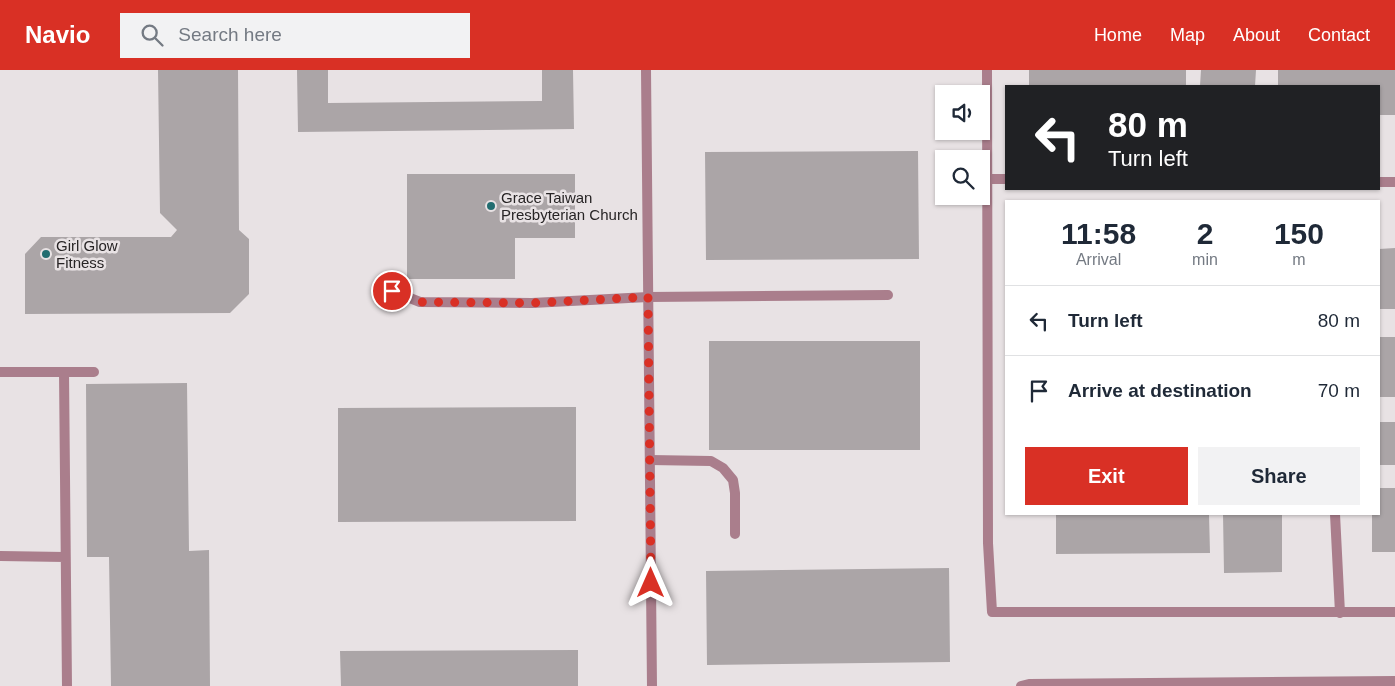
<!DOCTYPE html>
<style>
:root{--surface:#fff;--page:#f2f2f3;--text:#1f2937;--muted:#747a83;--line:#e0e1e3;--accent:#d93025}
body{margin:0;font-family:Helvetica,sans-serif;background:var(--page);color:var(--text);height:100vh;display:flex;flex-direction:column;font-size:19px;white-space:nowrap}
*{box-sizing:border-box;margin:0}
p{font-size:16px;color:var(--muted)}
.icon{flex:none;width:28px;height:28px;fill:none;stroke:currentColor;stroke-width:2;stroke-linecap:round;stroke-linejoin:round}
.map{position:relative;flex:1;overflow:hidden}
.details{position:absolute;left:1005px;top:130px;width:375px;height:315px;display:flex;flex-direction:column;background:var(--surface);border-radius:0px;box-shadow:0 1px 4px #0004}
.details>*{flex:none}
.guide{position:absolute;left:1005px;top:15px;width:375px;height:105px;border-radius:0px;box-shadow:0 1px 4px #0004;background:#202124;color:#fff;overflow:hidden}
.controls{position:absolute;left:935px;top:15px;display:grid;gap:10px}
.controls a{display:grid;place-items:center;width:55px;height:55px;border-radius:0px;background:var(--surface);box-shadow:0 1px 4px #0004;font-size:25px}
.pin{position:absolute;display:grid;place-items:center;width:42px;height:42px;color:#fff;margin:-21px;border:2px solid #fff;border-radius:50%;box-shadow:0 1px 5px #0007}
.me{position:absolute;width:55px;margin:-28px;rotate:0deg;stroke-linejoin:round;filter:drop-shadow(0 0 4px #0008)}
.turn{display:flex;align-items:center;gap:18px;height:105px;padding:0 20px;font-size:22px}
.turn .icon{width:65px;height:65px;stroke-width:2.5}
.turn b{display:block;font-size:35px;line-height:42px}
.eta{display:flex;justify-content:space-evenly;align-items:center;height:85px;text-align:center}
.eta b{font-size:30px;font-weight:700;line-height:35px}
.cta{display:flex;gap:10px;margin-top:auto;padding:10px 20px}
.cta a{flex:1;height:58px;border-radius:0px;background:var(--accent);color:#fff;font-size:20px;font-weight:700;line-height:58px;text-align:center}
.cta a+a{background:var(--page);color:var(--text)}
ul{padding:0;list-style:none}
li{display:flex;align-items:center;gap:15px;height:70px;padding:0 20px;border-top:1px solid var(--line)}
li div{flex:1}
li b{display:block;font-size:19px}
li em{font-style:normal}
header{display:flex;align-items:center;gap:30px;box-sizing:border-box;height:70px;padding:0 25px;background:var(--accent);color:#fff}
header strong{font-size:24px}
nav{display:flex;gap:28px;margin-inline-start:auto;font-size:18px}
.search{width:350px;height:45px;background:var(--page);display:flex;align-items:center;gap:12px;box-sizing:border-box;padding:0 18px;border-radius:0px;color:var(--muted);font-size:19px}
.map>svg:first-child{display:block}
.building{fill:#aba5a7}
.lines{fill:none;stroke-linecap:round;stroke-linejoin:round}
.service{stroke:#aa7e8c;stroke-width:10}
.minor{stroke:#aa7e8c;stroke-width:10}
.route{stroke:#d93025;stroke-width:9;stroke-dasharray:0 16.2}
.poi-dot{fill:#226d70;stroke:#e8e2e4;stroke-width:2}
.labels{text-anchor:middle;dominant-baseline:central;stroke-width:5;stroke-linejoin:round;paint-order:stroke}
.poi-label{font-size:15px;fill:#272425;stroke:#e8e2e4;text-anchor:start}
</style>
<header>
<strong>Navio</strong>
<div class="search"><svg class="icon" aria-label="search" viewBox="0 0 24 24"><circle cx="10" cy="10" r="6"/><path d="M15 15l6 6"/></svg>Search here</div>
<nav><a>Home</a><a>Map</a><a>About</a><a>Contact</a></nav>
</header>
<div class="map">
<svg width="1395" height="616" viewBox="0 0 1395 616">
<rect width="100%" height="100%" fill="#e8e2e4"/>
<path class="building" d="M158 0H238L239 160 249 169V224L230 243 25 244V184L41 167H171L177 160 160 143Z
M297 0H328V33L542 31V0H573L574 59 298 62Z
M1029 0H1186V15L1029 16Z
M1201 0H1256L1255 16H1200Z
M1278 0H1395V45H1379V16H1278Z
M918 81 919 189 706 190 705 82Z
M407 104H575V168H515V209H407Z
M1395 178V239H1379V179Z
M1379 267H1395V327H1379Z
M709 271H920V380H709Z
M187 313 189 481 209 480 210 616H111L109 487H87L86 314Z
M576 337V451L338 452V338Z
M1379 352H1395V395H1379Z
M1379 418H1395V482H1372V444H1379Z
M1056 444H1209L1210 483 1056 484Z
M1223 444H1282V502L1224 503Z
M949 498 950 592 707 595 706 501Z
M578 580V616H341L340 581Z"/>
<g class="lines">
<path class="service" d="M987 0 988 473 992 542H1395
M987 109H1006
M392 221 420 232 532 233 648 227 888 225
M0 302H94
M64 302 67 616
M650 390 711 391 723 398 733 410 735 423V464
M1335 444 1340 543
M0 486 65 487
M1021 616 1029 614 1395 611"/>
<path class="minor" d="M646 0 652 616
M1379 112H1395"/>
</g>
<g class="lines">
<path class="route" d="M392 221 420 232 532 233 648 227 651 513"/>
</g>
<g class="poi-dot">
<circle cx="491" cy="136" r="5"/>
<circle cx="46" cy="184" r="5"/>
</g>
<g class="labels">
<g class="poi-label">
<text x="501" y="127">Grace Taiwan<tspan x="501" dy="17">Presbyterian Church</tspan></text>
<text x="56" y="175">Girl Glow<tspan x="56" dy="17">Fitness</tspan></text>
</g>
</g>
</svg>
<div class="controls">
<a><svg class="icon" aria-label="sound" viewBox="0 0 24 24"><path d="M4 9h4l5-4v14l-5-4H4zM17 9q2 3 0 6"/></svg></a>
<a><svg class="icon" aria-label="search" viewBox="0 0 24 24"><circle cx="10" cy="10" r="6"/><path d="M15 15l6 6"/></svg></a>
</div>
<div class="pin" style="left:392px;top:221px;background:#d93025"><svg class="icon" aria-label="arrive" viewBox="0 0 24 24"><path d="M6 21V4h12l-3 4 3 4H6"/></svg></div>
<svg class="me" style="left:651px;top:513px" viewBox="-20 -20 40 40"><path d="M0-17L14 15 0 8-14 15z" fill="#d93025" stroke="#fff" stroke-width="4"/></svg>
<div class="guide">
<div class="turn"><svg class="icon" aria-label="left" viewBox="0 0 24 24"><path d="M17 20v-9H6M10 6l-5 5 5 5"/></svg><div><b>80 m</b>Turn left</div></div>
</div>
<section class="details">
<div class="eta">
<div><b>11:58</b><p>Arrival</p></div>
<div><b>2</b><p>min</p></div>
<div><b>150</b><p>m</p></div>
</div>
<ul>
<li><svg class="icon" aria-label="left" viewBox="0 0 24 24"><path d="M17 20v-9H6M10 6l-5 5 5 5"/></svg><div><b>Turn left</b></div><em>80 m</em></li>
<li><svg class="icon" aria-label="arrive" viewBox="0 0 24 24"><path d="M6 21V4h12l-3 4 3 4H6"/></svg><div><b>Arrive at destination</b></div><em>70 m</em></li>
</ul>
<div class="cta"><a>Exit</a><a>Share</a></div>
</section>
</div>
